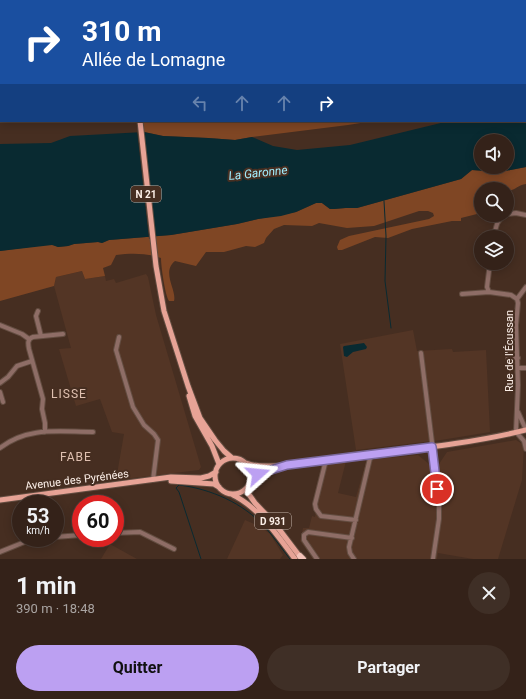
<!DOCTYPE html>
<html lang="fr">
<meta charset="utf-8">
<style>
:root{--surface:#342219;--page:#3f2f26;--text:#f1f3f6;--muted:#a9a4a2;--line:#4e3f38;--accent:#bca0f2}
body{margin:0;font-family:Roboto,sans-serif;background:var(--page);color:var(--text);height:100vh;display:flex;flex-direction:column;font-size:15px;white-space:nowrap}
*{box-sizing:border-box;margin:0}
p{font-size:13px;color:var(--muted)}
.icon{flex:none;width:22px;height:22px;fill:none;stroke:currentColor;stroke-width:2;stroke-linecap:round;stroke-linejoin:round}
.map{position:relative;height:559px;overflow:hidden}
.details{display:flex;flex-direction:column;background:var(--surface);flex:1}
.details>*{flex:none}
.top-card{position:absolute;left:0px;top:0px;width:526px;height:122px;box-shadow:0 2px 10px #0003,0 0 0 1px var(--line);background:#1a4fa0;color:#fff;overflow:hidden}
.fabs{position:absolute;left:474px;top:134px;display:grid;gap:8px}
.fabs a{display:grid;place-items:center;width:40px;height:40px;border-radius:50%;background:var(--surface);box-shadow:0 2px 10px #0003,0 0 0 1px var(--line);font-size:20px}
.speed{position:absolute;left:12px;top:495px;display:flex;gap:8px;font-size:20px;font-weight:700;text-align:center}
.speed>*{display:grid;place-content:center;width:52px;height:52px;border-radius:50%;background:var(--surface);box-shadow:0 2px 10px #0003,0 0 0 1px var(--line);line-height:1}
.speed small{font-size:10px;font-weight:400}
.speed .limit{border:6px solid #d22;background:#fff;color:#111}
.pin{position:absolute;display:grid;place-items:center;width:34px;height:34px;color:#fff;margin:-17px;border:2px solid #fff;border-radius:50%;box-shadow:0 1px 4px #0007}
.me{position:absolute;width:44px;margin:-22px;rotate:72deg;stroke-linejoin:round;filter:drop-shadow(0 0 3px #0008)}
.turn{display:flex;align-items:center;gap:14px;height:84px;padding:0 16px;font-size:18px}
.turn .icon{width:52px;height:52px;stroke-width:2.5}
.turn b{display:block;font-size:28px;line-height:34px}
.lanes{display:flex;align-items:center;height:38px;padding:0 16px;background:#0003;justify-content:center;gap:20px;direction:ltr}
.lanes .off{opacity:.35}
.round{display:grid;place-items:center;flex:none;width:42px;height:42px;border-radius:21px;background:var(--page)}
.headline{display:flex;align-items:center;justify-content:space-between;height:68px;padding:0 16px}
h1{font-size:24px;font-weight:700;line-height:30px}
.button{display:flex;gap:8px;margin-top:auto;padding:8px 16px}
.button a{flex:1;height:46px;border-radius:24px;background:var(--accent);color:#111;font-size:16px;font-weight:700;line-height:46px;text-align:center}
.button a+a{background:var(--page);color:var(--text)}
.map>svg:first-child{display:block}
.built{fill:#533525}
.green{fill:#7f4624}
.water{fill:#092a31;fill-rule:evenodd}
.pier{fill:#462e21}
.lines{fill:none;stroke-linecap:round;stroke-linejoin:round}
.stream{stroke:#092a31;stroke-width:1}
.minor-casing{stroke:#634d41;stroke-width:6}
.major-casing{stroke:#634d41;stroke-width:7}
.highway-casing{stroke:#634d41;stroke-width:8}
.minor{stroke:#8e6d66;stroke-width:4}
.major{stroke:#e7a396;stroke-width:5}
.highway{stroke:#f5c3b9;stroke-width:6}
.route-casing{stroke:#7a689d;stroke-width:10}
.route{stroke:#bca0f2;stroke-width:7}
.labels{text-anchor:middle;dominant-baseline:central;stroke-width:4;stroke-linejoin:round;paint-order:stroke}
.shield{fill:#462e21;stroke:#c6b6ad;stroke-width:1}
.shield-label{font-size:10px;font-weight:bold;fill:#fdf0e9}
.street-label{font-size:11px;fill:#fdf0e9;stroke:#462e21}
.water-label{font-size:12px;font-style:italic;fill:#a1edfd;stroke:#462e21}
.neighbourhood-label{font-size:12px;letter-spacing:1px;fill:#dfc0b0;stroke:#462e21}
</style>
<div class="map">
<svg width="526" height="559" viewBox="0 0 526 559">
<rect width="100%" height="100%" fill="#462e21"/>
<path class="built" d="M82 271 85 279 105 276 106 281 114 279 116 283 146 274 148 277 156 315 201 467 199 470 116 480 124 434 112 432 100 399 76 406 59 349 71 348 54 286 56 277Z
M413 330 417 351 452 349 453 352 486 350 490 432 441 440 356 450 340 344Z
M516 440 524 445 522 480 498 559H473L438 553 437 559H313L300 541 303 528H309L312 516 315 517 317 504 328 462 346 461 338 493 356 497 366 462 376 459 418 455 429 464H439L447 452Z
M245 520 261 527 270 534 283 555 280 559H227Z
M110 544 137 559H101Z"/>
<path class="green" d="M78 0H526V39H525V1Z
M143 121H373L348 125 252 137 235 140 208 138 163 136 144 132Z
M526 167V184C518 185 516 190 507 191V189H481C481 198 478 206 477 214L461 218V221H452L412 229 388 238 375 237 342 250H338L337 247 340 240 349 236 429 219 434 216 433 213 428 211H419L374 226 347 228 319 223 312 226 284 225 274 229 266 238 264 243 255 247 246 246 224 252H206L196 266 175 261C161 272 177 290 174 301H169C165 295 161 266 161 258 146 253 132 253 116 255L111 265 103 268 105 276 85 279 82 271 56 277 54 286 0 301V251L52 244 58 247 68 246 74 244 98 242 102 243 109 240 171 235 237 224 258 219 296 212 316 203H322L330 209H334L346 208H357L461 179 472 170 500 172Z"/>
<path class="water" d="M526 94V167L500 172 472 170 461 179 357 208H345L334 209H330L322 203H316L296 212 281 216 258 219 237 224 171 235 109 240 102 243 98 242 74 244 68 246 58 247 52 245 0 251V144L51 143 70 136 144 132 163 136 208 138 235 140 252 137 273 146 297 150 350 145 449 121H525ZM481 141H507V167H481Z
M364 343 367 347 366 349 353 352 347 357 344 356 343 347 344 346Z"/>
<path class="pier" d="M137 130H143L155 238 149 239Z"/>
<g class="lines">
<path class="stream" d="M384 201 386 236 385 281 391 328
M201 559 179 492 176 488 179 485C211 489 243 503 265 527 274 537 282 549 290 559"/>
<g class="minor-casing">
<path id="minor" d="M525 44 526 43
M0 107 1 108
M507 214 516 213 526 215
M494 237C496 228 496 220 505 215
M489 292 487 287 490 263
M462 294 489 292 511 295 517 299 518 303 516 325 518 385 516 432 524 441 526 449
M517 299 526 287
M38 311 36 316 41 336
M0 325 22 334 29 339
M119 337 116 350 133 407 144 425 154 434 158 440 153 480
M421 353 439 499V519L433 559
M508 358H518
M518 368H526
M0 383 8 377 17 366 32 361
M0 392 3 402
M518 412 526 430
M45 432V423L42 409 43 399 29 349C28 344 27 339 33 337L63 334
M0 448C28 426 60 432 93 432
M326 460 315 504 316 509 321 516 356 520
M115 533 140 532 174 549
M55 537 81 535
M0 552 27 541 45 538
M317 559 304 540V535L308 532 352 538
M354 559 350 553 349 547 371 454"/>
</g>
<g class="major-casing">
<path id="major" d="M58 0 62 1
M67 0 70 1
M0 1 4 0
M140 121 156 266 164 311 188 386 200 418 215 440 224 451 232 458
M189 396 195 416 212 446 219 464
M215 476a18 18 0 1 1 36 0a18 18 0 1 1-36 0Z
M246 463C265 471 318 461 340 458 402 450 465 445 526 430
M251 480 258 474 280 467
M171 481 214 484 219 487
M249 485 248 493 255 503 276 525 301 558
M231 494C259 507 277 535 295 559
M0 500 171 477 201 478 209 476 216 472"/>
</g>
<g class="highway-casing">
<path id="highway" d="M300 556 303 559"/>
</g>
<use href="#minor" class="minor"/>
<use href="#major" class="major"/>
<use href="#highway" class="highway"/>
</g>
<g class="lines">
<g class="route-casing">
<path id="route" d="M258 474 287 465 432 447 437 489"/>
</g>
<use href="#route" class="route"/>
</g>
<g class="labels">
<g class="shield">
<rect x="131" y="186" width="30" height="16" rx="3"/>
<rect x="255" y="513" width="36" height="16" rx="3"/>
</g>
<g class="shield-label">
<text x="146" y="194">N 21</text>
<text x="273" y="521">D 931</text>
</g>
<g class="street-label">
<text transform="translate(509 351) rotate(-90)">Rue de l'Écussan</text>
<text transform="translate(77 480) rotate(-7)">Avenue des Pyrénées</text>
</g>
<g class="water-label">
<text transform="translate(258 173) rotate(-6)">La Garonne</text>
</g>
<g class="neighbourhood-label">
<text x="69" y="394">LISSE</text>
<text x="76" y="457">FABE</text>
</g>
</g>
</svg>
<div class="fabs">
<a><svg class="icon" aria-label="sound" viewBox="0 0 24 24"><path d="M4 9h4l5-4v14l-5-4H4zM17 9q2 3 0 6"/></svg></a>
<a><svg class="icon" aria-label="search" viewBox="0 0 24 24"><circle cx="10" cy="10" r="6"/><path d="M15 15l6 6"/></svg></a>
<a><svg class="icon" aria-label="layers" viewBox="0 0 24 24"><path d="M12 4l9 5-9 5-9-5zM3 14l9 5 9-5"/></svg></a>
</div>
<div class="speed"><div>53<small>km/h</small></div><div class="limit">60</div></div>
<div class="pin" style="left:437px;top:489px;background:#d93025"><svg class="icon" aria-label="arrive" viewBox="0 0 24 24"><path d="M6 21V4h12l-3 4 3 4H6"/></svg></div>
<svg class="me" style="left:258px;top:474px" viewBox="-20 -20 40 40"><path d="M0-17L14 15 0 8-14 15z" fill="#bca0f2" stroke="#fff" stroke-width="4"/></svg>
<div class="top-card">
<div class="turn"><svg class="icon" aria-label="right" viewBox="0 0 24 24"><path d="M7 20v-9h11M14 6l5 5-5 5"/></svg><div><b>310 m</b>Allée de Lomagne</div></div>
<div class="lanes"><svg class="icon off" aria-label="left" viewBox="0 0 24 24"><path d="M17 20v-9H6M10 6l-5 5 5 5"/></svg><svg class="icon off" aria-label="ahead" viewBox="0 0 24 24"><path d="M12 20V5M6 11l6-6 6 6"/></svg><svg class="icon off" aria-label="ahead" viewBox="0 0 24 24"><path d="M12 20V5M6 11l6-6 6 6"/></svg><svg class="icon" aria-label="right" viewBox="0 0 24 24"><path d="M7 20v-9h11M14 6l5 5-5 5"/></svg></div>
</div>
</div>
<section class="details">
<div class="headline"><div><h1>1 min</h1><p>390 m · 18:48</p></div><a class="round"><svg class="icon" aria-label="close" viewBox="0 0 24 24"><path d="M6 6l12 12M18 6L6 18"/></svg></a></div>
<div class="button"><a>Quitter</a><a>Partager</a></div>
</section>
